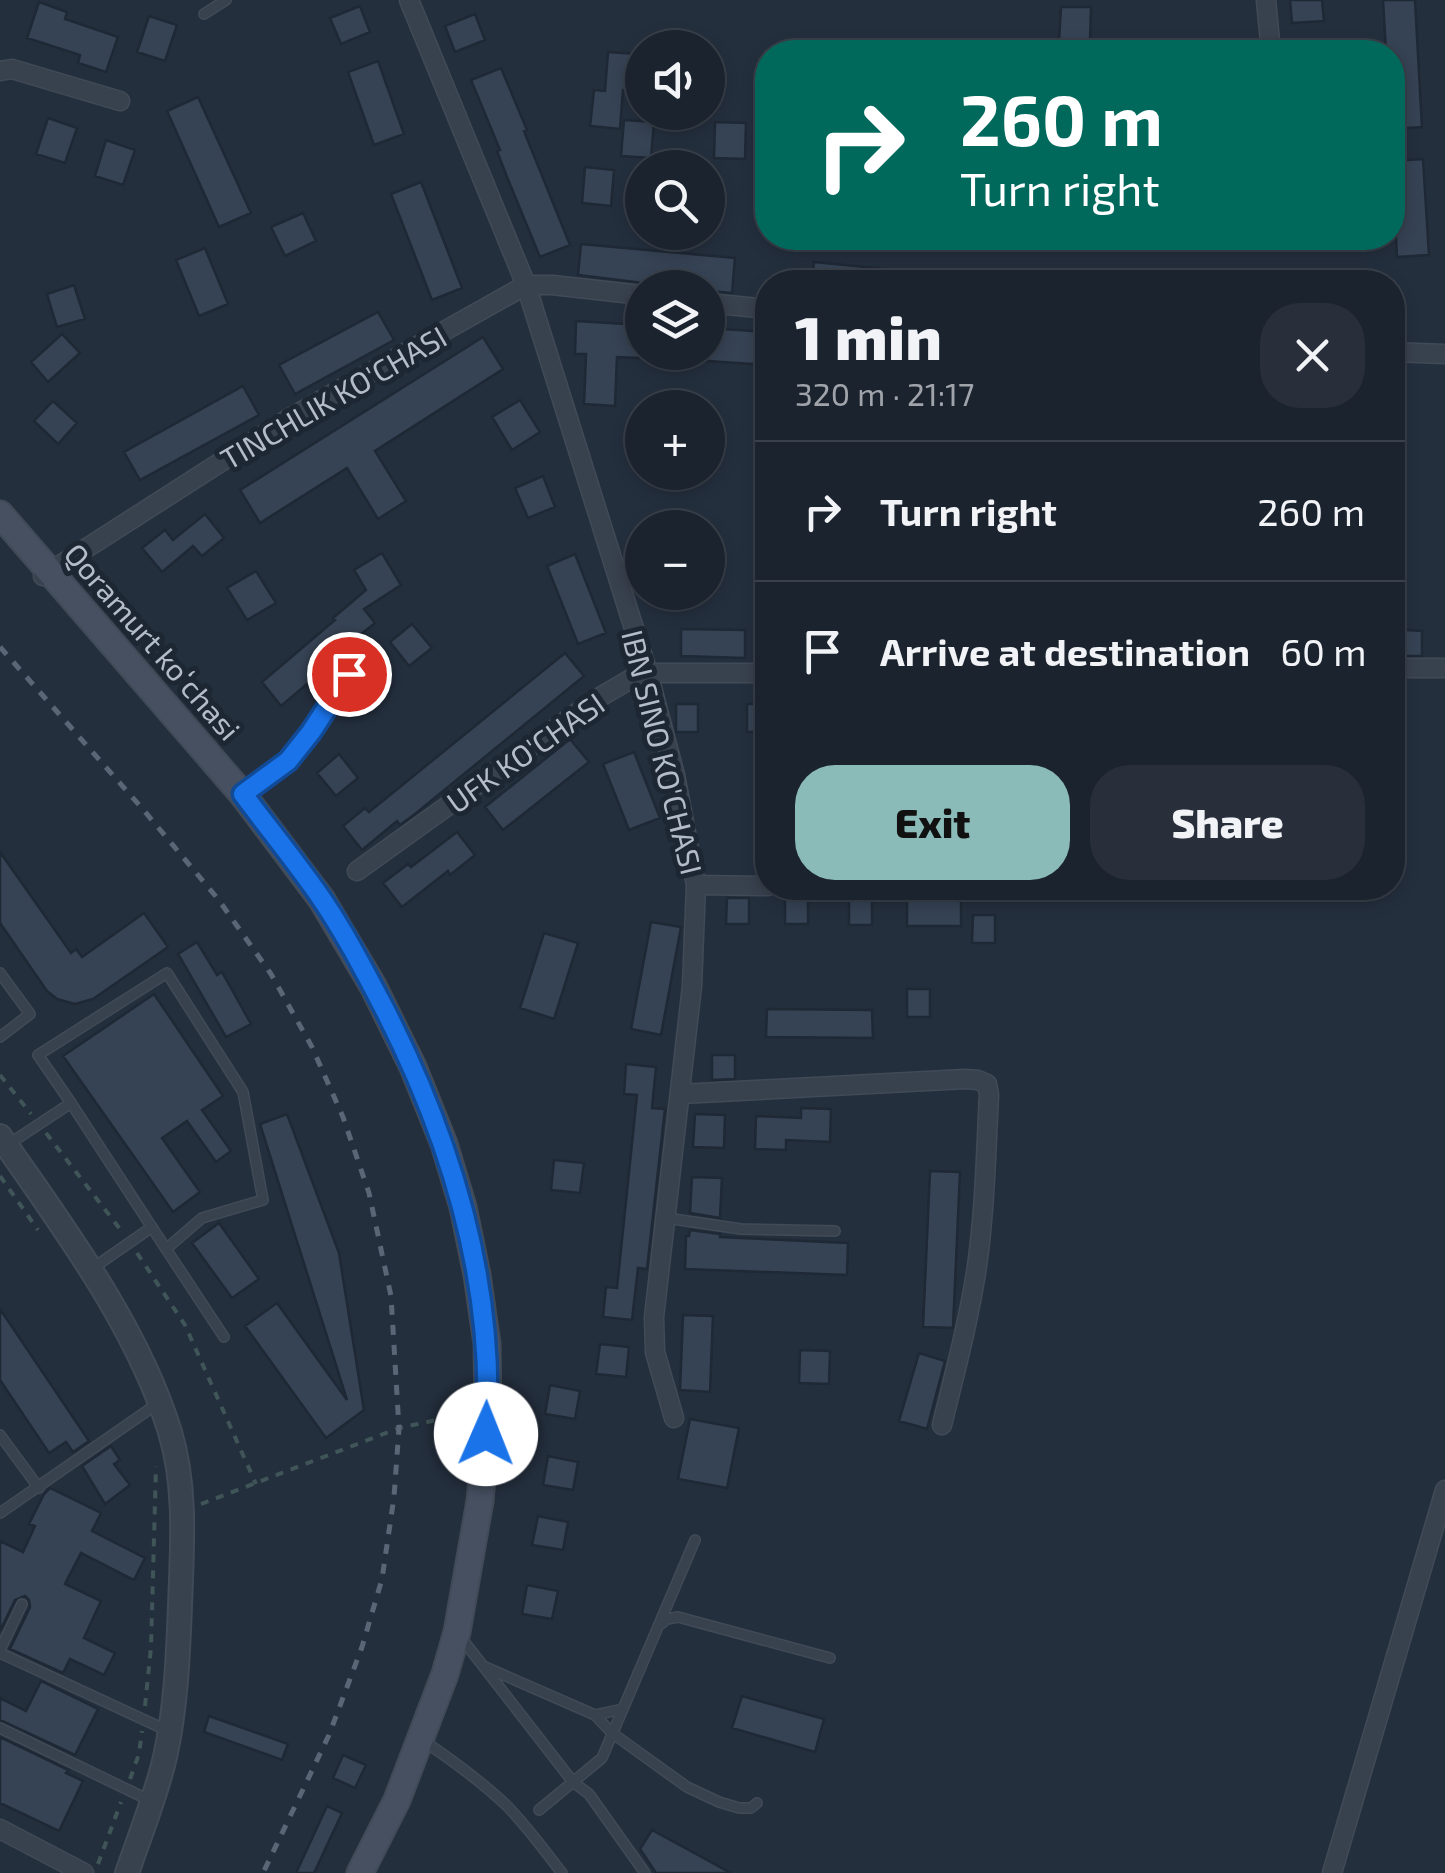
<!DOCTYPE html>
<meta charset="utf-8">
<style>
:root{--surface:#1b232e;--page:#282f3a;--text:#f1f3f6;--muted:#a0a4aa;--line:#39404a;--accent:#8bbbb9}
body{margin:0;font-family:"Exo 2",sans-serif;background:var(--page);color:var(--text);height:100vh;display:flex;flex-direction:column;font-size:38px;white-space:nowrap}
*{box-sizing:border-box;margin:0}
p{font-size:32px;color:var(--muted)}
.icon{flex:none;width:55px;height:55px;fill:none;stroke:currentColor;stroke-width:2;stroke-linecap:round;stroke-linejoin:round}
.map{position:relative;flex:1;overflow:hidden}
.panel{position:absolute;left:755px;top:270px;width:650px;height:630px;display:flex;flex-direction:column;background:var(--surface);border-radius:40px;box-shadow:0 5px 15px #0003,0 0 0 2px var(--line)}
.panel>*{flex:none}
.hud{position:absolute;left:755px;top:40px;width:650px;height:210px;border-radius:40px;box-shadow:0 5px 15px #0003,0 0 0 2px var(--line);background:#00695c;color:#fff;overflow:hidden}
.fabs{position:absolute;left:625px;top:30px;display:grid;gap:20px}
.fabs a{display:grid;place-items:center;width:100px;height:100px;border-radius:50%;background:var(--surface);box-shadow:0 5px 15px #0003,0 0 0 2px var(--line);font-size:50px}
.pin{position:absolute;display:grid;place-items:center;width:85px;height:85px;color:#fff;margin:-42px;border:5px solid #fff;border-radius:50%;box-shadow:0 2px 10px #0007}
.me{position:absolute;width:110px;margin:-55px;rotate:1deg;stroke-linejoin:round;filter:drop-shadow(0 0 8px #0008)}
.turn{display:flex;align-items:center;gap:35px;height:210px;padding:0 40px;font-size:45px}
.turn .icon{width:130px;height:130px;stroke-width:2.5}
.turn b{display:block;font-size:70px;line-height:85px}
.round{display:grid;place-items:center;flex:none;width:105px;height:105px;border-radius:40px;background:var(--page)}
.summary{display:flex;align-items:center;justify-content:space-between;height:170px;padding:0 40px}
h1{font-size:60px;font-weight:800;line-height:75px}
.button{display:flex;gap:20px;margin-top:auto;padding:20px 40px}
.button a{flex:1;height:115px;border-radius:40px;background:var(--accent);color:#111;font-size:40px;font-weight:800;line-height:115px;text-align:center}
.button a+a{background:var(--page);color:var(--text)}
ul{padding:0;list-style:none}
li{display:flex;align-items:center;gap:30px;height:140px;padding:0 40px;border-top:2px solid var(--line)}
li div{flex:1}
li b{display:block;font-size:38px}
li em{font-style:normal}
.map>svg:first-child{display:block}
.building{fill:#364354;stroke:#1f2835;stroke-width:2.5}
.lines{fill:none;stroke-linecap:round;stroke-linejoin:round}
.service-casing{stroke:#414a57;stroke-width:12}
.minor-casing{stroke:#414a57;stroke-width:21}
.tertiary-casing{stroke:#414a57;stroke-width:26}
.secondary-casing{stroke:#414a57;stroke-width:29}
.path{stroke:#3f5557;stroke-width:4;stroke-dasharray:8 8;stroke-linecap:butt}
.service{stroke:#38414e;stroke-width:9}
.minor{stroke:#38414e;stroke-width:18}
.tertiary{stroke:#38414e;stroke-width:22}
.secondary{stroke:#465061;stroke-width:25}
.rail{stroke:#5a6575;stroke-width:5;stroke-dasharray:10 10;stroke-linecap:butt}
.route-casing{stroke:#114b97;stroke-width:25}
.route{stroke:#1a73e8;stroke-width:18}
.labels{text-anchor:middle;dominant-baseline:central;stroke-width:10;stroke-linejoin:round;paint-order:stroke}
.street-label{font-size:30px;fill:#b4bcc9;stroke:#1d2633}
</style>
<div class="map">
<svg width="1445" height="1873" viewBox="0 0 1445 1873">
<rect width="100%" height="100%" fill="#242f3e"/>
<path class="building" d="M1290 0H1322L1324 21 1292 23Z
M1383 0H1415L1422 127 1392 129V52H1386Z
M39 2 67 12 65 19 118 37 106 72 78 63 80 55 27 38Z
M360 6 370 32 341 44 330 18Z
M1061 7H1091L1090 43 1059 42Z
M475 14 485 40 455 52 445 26Z
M149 16 177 25 165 61 137 52Z
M608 52 638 54 635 91 623 90 620 129 590 126 594 90 605 91Z
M378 61 404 134 374 145 348 72Z
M501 68 527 130 524 131 570 245 540 257 507 177 497 151 500 150 471 80Z
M198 97 251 213 219 227 167 111Z
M48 118 77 128 65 163 36 154Z
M624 120 654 122 651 158 621 156Z
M715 122 746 123 745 159 714 158Z
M106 140 135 150 123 185 95 176Z
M1423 159 1429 255 1397 257 1392 161Z
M585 167 614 170 611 206 582 203Z
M421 182 462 288 432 300 391 194Z
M303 213 316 241 285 256 271 227Z
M581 244 735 258 732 293 708 291V288L652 287 643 283 578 275Z
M205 248 228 304 199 316 176 260Z
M814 262 916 272 915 282H812Z
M74 285 85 319 57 327 47 294Z
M378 312 394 340 295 394 279 365Z
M576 321 642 325V358L617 357 615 406 584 404 586 354H575Z
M708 328 768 332V365L708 361Z
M62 334 80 353 48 382 31 362Z
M483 337 503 369 375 451 406 501 378 519 347 468 260 523 240 490Z
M243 386 259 415 140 480 124 452Z
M520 400 540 432 512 450 492 417Z
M53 401 77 423 58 444 34 421Z
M543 476 555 507 528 518 515 488Z
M205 514 224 538 202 556 193 546 162 572 142 548 165 530 173 540Z
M382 553 401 585 364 609 375 623 350 643 352 646 281 706 262 682 335 620 333 618 366 590 354 570Z
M575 554 606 633 578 644 547 566Z
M256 571 276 603 247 620 227 588Z
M412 624 432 648 409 666 390 642Z
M681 629 745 630V658L681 656Z
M1392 629 1422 631V656H1392Z
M565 653 584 676 415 814 400 825 397 821 362 850 343 826 365 808 369 812Z
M676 704H698V732H676Z
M747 704H768V732H747Z
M570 739 589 762 503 830 485 807Z
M634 752 660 818 629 830 603 764Z
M339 754 358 778 336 796 317 773Z
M457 832 475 855 450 875 448 871 402 907 383 883 408 864 411 867Z
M0 852 71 953 76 949 82 957 144 913 168 947 93 999 75 1004 57 999 47 991 0 923Z
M785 897H808V924H785Z
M727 898H749V924H726Z
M849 898H872V925H849Z
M907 898 916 900H961V926H907Z
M973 915H995V943H972Z
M651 922 681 927 661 1035 631 1029Z
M544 933 578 943 554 1019 520 1008Z
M197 942 217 975 222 972 251 1024 226 1037 178 954Z
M907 989H930V1017H907Z
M154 994 223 1096 202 1110 231 1151 216 1162 187 1121 162 1138 200 1192 173 1212 63 1056Z
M767 1009 872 1010 873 1038 766 1037Z
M712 1055H735V1079L712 1080Z
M626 1064 656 1067 652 1108 665 1109 647 1269 638 1268 632 1320 603 1317 606 1287 617 1288 637 1095 624 1094Z
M801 1108 831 1109 830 1142 786 1140V1150L755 1149 756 1116 801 1118Z
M287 1114 339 1253 364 1410 326 1438 245 1326 277 1303 347 1400 260 1124Z
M695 1114 725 1115 724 1148 693 1147Z
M554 1160 584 1163 580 1193 551 1190Z
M930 1171 960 1172 953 1328 923 1327Z
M692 1177 722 1178 720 1218 690 1213Z
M219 1223 259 1279 232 1298 192 1243Z
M690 1230 720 1234V1237L848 1243 847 1275 685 1269 686 1236H689Z
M0 1309 89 1441 73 1452 66 1442 49 1453 0 1380Z
M683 1315 713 1316 710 1392 680 1390Z
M600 1344 629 1347 626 1377 596 1374Z
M800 1350 830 1351 829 1384 799 1383Z
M919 1353 945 1361 927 1429 899 1421Z
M550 1385 580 1391 575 1419 545 1414Z
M690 1419 739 1428 727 1488 678 1479Z
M111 1446 120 1460 114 1464 130 1485 105 1504 82 1466Z
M548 1456 578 1462 573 1490 543 1485Z
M50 1488 101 1513 92 1531 145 1558 134 1580 81 1553 65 1584 101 1601 84 1638 115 1653 104 1675 70 1659 63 1673 10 1649 30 1607 29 1600 25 1596 15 1600 0 1631V1541L23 1552 35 1526 29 1524 44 1494Z
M538 1516 568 1522 563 1550 532 1545Z
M527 1585 558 1591 552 1619 522 1614Z
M41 1681 98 1709 75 1755 0 1720V1698L26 1711Z
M742 1696 824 1719 815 1752 732 1728Z
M209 1716 288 1744 282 1760 204 1732Z
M0 1737 68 1770 66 1773 83 1781 59 1831 0 1803Z
M343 1755 366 1765 355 1788 333 1778Z
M327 1806 342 1813 314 1873H296Z
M652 1830 731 1873H656L640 1849Z"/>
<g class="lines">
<g class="service-casing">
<path id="service" d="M204 14 226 0
M245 793 289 761 349 674
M0 973 30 1014 0 1037
M9 1144 71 1103 38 1055 167 973 243 1092 263 1200 202 1218 166 1249 71 1103
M666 1218 741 1229 835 1231
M166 1249 224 1337
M93 1268 152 1227
M0 1435 39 1488
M0 1513 157 1404
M661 1624 667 1619 678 1617 830 1658
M459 1635 573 1782 589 1794 645 1873
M0 1650 22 1604
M0 1653 166 1730
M483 1666 595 1715 612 1733 687 1787 719 1802 739 1808H751L757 1803
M595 1715 623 1709
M0 1728 149 1800
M424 1741C453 1761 481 1781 506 1805 527 1826 544 1850 562 1873
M539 1810 602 1758 695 1540"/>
</g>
<g class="minor-casing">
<path id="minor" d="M409 0 526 285 648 673 675 775 696 885 692 986 654 1317 655 1352 674 1418
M1266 0 1271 52
M0 71 12 69 120 101
M708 303 768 309
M1392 352 1445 354
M43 576 288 419 526 285H552L642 295
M1392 668H1445
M357 871 595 700 629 680 648 673H768
M696 885 768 886
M916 888H961
M681 1094 965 1079 978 1080 987 1084 989 1095C986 1152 985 1209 977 1266 969 1320 955 1372 942 1425
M0 1829 84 1873
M1332 1873 1445 1490"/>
</g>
<g class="tertiary-casing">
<path id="tertiary" d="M0 1136C62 1226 137 1325 170 1432 187 1488 182 1548 180 1606 178 1656 176 1708 165 1757 156 1796 140 1835 127 1873"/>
</g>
<g class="secondary-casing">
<path id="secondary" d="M0 514 243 795 322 900 373 986 413 1067 444 1144 463 1207 477 1275 487 1344 488 1411 480 1501 457 1632 445 1674 397 1800 360 1873"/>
</g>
<path class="path" d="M0 1075 31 1114
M46 1133 123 1233
M0 1176 38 1230
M137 1253 185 1325 256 1484
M201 1504 399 1428 465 1414
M145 1706 151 1647 156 1466
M130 1779 139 1754 142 1731
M98 1864 121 1802"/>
<use href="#service" class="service"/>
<use href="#minor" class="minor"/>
<use href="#tertiary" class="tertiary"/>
<use href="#secondary" class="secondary"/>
<path class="rail" d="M0 647 141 807 218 899 271 974 312 1047 343 1117 369 1193 391 1296 399 1428 394 1497 382 1579 362 1647 329 1735 263 1873"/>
</g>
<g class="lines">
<g class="route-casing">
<path id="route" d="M349 674 311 732 288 761 243 794C269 829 296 862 321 898 345 933 365 972 385 1010 452 1142 496 1285 486 1434"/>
</g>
<use href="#route" class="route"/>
</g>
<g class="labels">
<g class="street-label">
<text transform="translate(333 397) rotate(-30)">TINCHLIK KO'CHASI</text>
<text transform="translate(153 641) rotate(49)">Qoramurt koʻchasi</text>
<text transform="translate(525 752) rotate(-35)">UFK KO'CHASI</text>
<text transform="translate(663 752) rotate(76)">IBN SINO KO'CHASI</text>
</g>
</g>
</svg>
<div class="fabs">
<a><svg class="icon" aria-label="sound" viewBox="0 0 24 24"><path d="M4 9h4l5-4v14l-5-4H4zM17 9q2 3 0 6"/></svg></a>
<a><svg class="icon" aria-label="search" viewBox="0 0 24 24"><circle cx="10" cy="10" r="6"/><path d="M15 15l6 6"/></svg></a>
<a><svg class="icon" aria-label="layers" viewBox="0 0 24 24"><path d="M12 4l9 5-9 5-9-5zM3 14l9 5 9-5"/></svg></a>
<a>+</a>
<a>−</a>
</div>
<div class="pin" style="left:349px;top:674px;background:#d93025"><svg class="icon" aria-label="arrive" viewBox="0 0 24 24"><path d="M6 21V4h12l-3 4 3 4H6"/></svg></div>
<svg class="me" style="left:486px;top:1434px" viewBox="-20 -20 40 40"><circle r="19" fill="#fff"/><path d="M0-13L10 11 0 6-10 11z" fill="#1a73e8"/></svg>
<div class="hud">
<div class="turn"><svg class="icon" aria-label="right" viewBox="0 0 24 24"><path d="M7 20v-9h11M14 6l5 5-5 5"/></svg><div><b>260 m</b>Turn right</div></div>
</div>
<section class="panel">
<div class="summary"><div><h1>1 min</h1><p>320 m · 21:17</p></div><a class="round"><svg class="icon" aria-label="close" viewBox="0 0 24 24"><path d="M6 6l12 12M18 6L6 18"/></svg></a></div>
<ul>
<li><svg class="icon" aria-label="right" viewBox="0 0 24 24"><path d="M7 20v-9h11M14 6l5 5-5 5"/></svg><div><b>Turn right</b></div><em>260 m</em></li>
<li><svg class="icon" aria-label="arrive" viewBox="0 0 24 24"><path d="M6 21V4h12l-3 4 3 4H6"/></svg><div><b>Arrive at destination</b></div><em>60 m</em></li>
</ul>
<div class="button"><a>Exit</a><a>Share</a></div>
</section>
</div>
